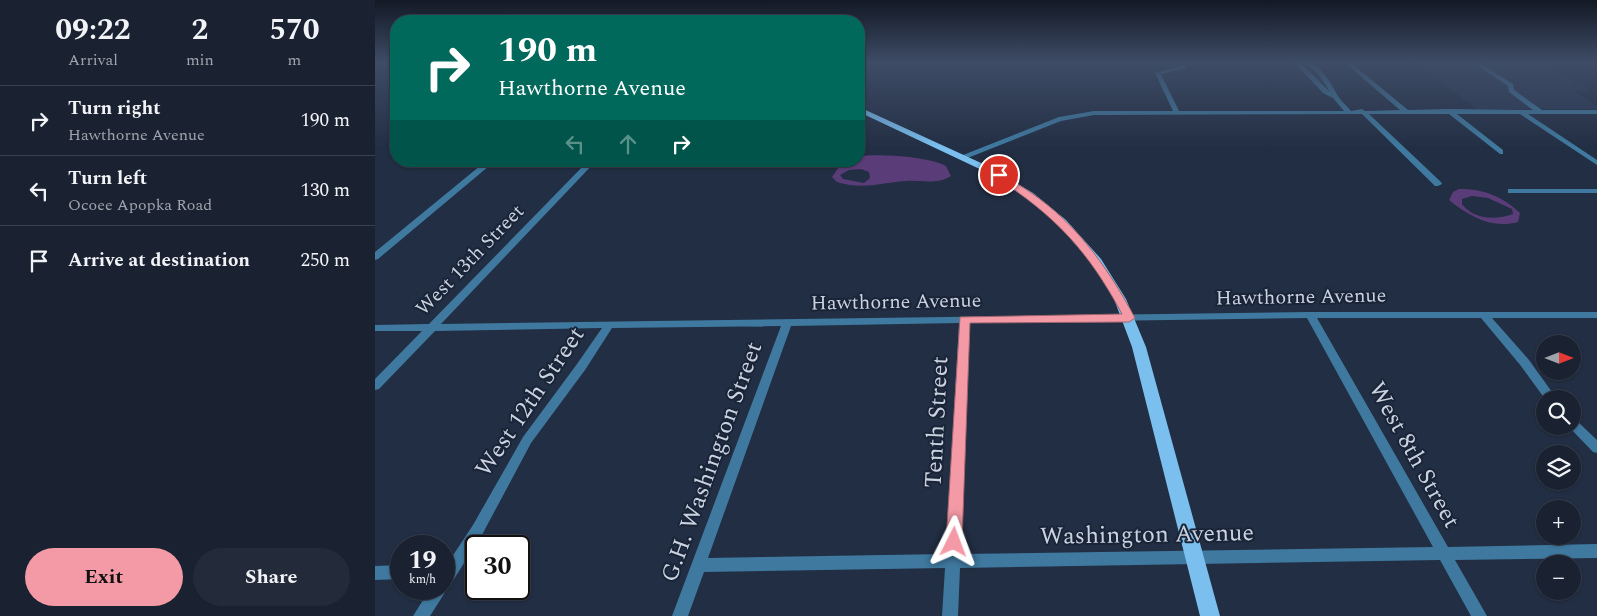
<!DOCTYPE html>
<meta charset="utf-8">
<style>
:root{--surface:#1a2232;--page:#232a3a;--text:#f1f3f6;--muted:#9fa4ac;--line:#383f4d;--accent:#f49aa6}
body{margin:0;font-family:Spectral,serif;background:var(--page);color:var(--text);height:100vh;display:flex;flex-direction:column;font-size:19px;white-space:nowrap}
*{box-sizing:border-box;margin:0}
p{font-size:16px;color:var(--muted)}
.icon{flex:none;width:28px;height:28px;fill:none;stroke:currentColor;stroke-width:2;stroke-linecap:round;stroke-linejoin:round}
.map{position:relative;flex:1;overflow:hidden}
.side{display:flex;flex-direction:column;background:var(--surface);width:375px}
.side>*{flex:none}
.guide{position:absolute;left:15px;top:15px;width:475px;height:152px;border-radius:20px;box-shadow:0 1px 4px #0004,0 0 0 1px var(--line);background:#00695c;color:#fff;overflow:hidden}
.needle{width:32px;rotate:90deg}
.fabs{position:absolute;left:1161px;top:335px;display:grid;gap:10px}
.fabs a{display:grid;place-items:center;width:45px;height:45px;border-radius:50%;background:var(--surface);box-shadow:0 1px 4px #0004,0 0 0 1px var(--line);font-size:25px}
.speed{position:absolute;left:15px;top:535px;display:flex;gap:10px;font-size:25px;font-weight:700;text-align:center}
.speed>*{display:grid;place-content:center;width:65px;height:65px;border-radius:50%;background:var(--surface);box-shadow:0 1px 4px #0004,0 0 0 1px var(--line);line-height:1}
.speed small{font-size:12px;font-weight:400}
.speed .limit{border:2px solid #111;border-radius:8px;background:#fff;color:#111}
.pin{position:absolute;display:grid;place-items:center;width:42px;height:42px;color:#fff;margin:-21px;border:2px solid #fff;border-radius:50%;box-shadow:0 1px 5px #0007}
.me{position:absolute;width:55px;margin:-28px;rotate:3deg;stroke-linejoin:round;filter:drop-shadow(0 0 4px #0008)}
.turn{display:flex;align-items:center;gap:18px;height:105px;padding:0 25px;font-size:22px}
.turn .icon{width:65px;height:65px;stroke-width:2.5}
.turn b{display:block;font-size:35px;line-height:42px}
.lanes{display:flex;align-items:center;height:48px;padding:0 25px;background:#0003;justify-content:center;gap:25px;direction:ltr}
.lanes .off{opacity:.35}
.eta{display:flex;justify-content:space-evenly;align-items:center;height:85px;text-align:center}
.eta b{font-size:30px;font-weight:700;line-height:35px}
.cta{display:flex;gap:10px;margin-top:auto;padding:10px 25px}
.cta a{flex:1;height:58px;border-radius:30px;background:var(--accent);color:#111;font-size:20px;font-weight:700;line-height:58px;text-align:center}
.cta a+a{background:var(--page);color:var(--text)}
ul{padding:0;list-style:none}
li{display:flex;align-items:center;gap:15px;height:70px;padding:0 25px;border-top:1px solid var(--line)}
li div{flex:1}
li b{display:block;font-size:19px}
li em{font-style:normal}
main{display:flex;flex:1;min-height:0}
.map>svg:first-child{display:block}
.built{fill:#283651}
.green{fill:#5a3d78;fill-rule:evenodd}
.lines{fill:none;stroke-linecap:round;stroke-linejoin:round}
.minor{fill:#3f799f;fill-rule:evenodd}
.major{fill:#7abfee;fill-rule:evenodd}
.route{fill:#f49aa6;stroke:#9f646c}
.labels{text-anchor:middle;dominant-baseline:central;stroke-width:4;stroke-linejoin:round;paint-order:stroke}
.street-label{font-size:20px;fill:#cad2df;stroke:#192438}
.near-street-label{font-size:24px;fill:#cad2df;stroke:#192438}
</style>
<main>
<section class="side">
<div class="eta">
<div><b>09:22</b><p>Arrival</p></div>
<div><b>2</b><p>min</p></div>
<div><b>570</b><p>m</p></div>
</div>
<ul>
<li><svg class="icon" aria-label="right" viewBox="0 0 24 24"><path d="M7 20v-9h11M14 6l5 5-5 5"/></svg><div><b>Turn right</b><p>Hawthorne Avenue</p></div><em>190 m</em></li>
<li><svg class="icon" aria-label="left" viewBox="0 0 24 24"><path d="M17 20v-9H6M10 6l-5 5 5 5"/></svg><div><b>Turn left</b><p>Ocoee Apopka Road</p></div><em>130 m</em></li>
<li><svg class="icon" aria-label="arrive" viewBox="0 0 24 24"><path d="M6 21V4h12l-3 4 3 4H6"/></svg><div><b>Arrive at destination</b></div><em>250 m</em></li>
</ul>
<div class="cta"><a>Exit</a><a>Share</a></div>
</section>
<div class="map">
<svg width="1222" height="616" viewBox="0 0 1222 616">
<rect width="100%" height="100%" fill="#222e43"/>
<path class="built" d="M1038 62H1164L1216 91H1198L1222 106V109H1102Z"/>
<path class="green" d="M484 156C505 154 551 156 571 166L576 176C562 185 546 180 531 181 505 183 488 190 462 182L457 177 468 161H484ZM486 169 494 172 495 178 489 183 468 179 465 175 474 170Z
M1084 189C1109 189 1127 196 1145 213L1143 222C1117 229 1095 217 1074 200L1078 192ZM1097 196 1113 198 1137 209 1138 214C1121 220 1099 220 1087 204V199Z"/>
<g class="lines">
<path class="minor" d="M919 62H925L955 92 943 74 929 62H935C949 70 955 82 963 96 966 101 972 106 976 111L987 109 990 111 1025 110 969 62H975L1033 110 1074 109 1158 110 1134 92 1133 86 1097 62H1103L1138 84 1139 90 1167 110H1222V114H1153L1222 160V165L1145 114H1082L1128 150V154H1125L1074 114H994L1066 182 1067 184 1063 186H1060L987 114 719 115 686 121 590 159 583 157 684 117 719 111H798L780 73 809 65 812 67 811 68 786 74 804 111H969L958 98 948 93Z
M111 161H120L3 259 0 260V252Z
M213 161H221L66 324 935 312H1222V318H1117L1154 360 1182 399H1170L1146 366 1106 318H942L1073 547 1222 544V558L1080 560 1112 616H1096L1065 560 585 568 583 616H567L570 568 329 572 313 616H297L406 326 237 328 210 370 156 443 108 533 74 587 71 588 69 594 55 616H38L55 589H69V569L98 525 148 437 202 364 227 328 60 331 4 389 0 390V379L47 331H0V325L54 324ZM932 318 1058 547 585 554 594 323ZM584 323 571 554 333 558 416 326Z
M1133 189H1222V193H1133Z
M1198 419 1202 421 1222 440V453L1218 452 1194 427 1198 426Z
M26 565V579L0 580V566Z"/>
<path class="major" d="M484 107 617 168 658 193 691 220 726 259 751 299 771 347 845 616H825L757 347 739 299 717 263 683 224 650 197 611 172 484 112Z"/>
</g>
<linearGradient id="sky" x2="0" y2="1"><stop stop-color="#131925"/><stop offset="0.42" stop-color="#3e4c66"/><stop offset="1" stop-color="#3e4c66" stop-opacity="0"/></linearGradient>
<rect width="1222" height="148" fill="url(#sky)"/>
<path class="route" d="M620 174C629 172 637 180 644 185 697 217 731 264 760 318L754 322 595 323 587 542 585 547 579 549 574 547 571 542 585 317 747 314C714 252 680 215 620 177Z"/>
<g class="labels">
<g class="street-label">
<text transform="translate(95 260) rotate(-46)">West 13th Street</text>
<text transform="translate(926 297) rotate(-1)">Hawthorne Avenue</text>
<text transform="translate(521 302) rotate(-1)">Hawthorne Avenue</text>
</g>
<g class="near-street-label">
<text transform="translate(155 402) rotate(-56)">West 12th Street</text>
<text transform="translate(562 422) rotate(-87)">Tenth Street</text>
<text transform="translate(1039 455) rotate(61)">West 8th Street</text>
<text transform="translate(337 462) rotate(-70)">G.H. Washington Street</text>
<text transform="translate(772 535) rotate(-1)">Washington Avenue</text>
</g>
</g>
</svg>
<div class="fabs">
<a><svg class="needle" viewBox="-14 -14 28 28"><path d="M0-13l5 13h-10z" fill="#e53935"/><path d="M0 13l5-13h-10z" fill="#9fa4ac"/></svg></a>
<a><svg class="icon" aria-label="search" viewBox="0 0 24 24"><circle cx="10" cy="10" r="6"/><path d="M15 15l6 6"/></svg></a>
<a><svg class="icon" aria-label="layers" viewBox="0 0 24 24"><path d="M12 4l9 5-9 5-9-5zM3 14l9 5 9-5"/></svg></a>
<a>+</a>
<a>−</a>
</div>
<div class="speed"><div>19<small>km/h</small></div><div class="limit">30</div></div>
<div class="pin" style="left:624px;top:175px;background:#d93025"><svg class="icon" aria-label="arrive" viewBox="0 0 24 24"><path d="M6 21V4h12l-3 4 3 4H6"/></svg></div>
<svg class="me" style="left:579px;top:542px" viewBox="-20 -20 40 40"><path d="M0-17L14 15 0 8-14 15z" fill="#f49aa6" stroke="#fff" stroke-width="4"/></svg>
<div class="guide">
<div class="turn"><svg class="icon" aria-label="right" viewBox="0 0 24 24"><path d="M7 20v-9h11M14 6l5 5-5 5"/></svg><div><b>190 m</b>Hawthorne Avenue</div></div>
<div class="lanes"><svg class="icon off" aria-label="left" viewBox="0 0 24 24"><path d="M17 20v-9H6M10 6l-5 5 5 5"/></svg><svg class="icon off" aria-label="ahead" viewBox="0 0 24 24"><path d="M12 20V5M6 11l6-6 6 6"/></svg><svg class="icon" aria-label="right" viewBox="0 0 24 24"><path d="M7 20v-9h11M14 6l5 5-5 5"/></svg></div>
</div>
</div>
</main>
